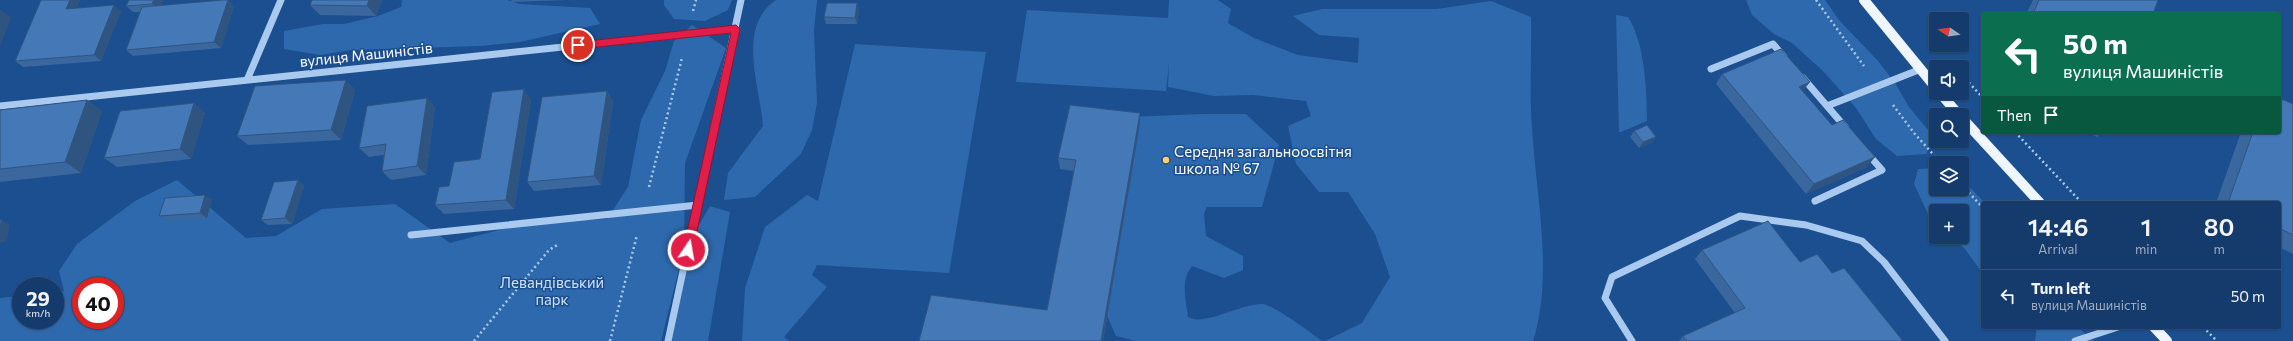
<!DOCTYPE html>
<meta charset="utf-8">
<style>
:root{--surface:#143b6b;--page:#214673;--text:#f1f3f6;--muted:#9dadc1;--line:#33557e}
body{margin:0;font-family:Commissioner,sans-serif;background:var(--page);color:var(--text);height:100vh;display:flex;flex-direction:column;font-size:15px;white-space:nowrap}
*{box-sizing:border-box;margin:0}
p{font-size:13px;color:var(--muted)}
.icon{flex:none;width:22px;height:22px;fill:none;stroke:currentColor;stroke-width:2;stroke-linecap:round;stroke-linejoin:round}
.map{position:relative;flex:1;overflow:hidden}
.details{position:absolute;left:1981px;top:201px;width:300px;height:128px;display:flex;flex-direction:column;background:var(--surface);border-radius:4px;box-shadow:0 1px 3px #0004,0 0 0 1px var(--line)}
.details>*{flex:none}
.hud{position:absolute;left:1981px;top:12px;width:300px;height:122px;border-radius:4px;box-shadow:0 1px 3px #0004,0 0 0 1px var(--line);background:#0b6e4f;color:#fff;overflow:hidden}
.needle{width:26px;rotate:283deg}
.tools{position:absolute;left:1929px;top:12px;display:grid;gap:8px}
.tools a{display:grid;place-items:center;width:40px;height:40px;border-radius:4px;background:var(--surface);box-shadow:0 1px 3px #0004,0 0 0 1px var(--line);font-size:20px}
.speed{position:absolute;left:12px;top:277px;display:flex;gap:8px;font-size:20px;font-weight:700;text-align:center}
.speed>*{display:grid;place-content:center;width:52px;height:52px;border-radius:50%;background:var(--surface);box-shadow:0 1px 3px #0004,0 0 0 1px var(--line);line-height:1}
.speed small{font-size:10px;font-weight:400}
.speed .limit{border:6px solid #d22;background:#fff;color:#111}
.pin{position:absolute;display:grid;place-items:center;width:34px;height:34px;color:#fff;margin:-17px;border:2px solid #fff;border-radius:50%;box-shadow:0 1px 4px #0007}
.me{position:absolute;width:44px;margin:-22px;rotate:12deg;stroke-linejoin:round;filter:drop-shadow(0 0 3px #0008)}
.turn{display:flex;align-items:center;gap:14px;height:84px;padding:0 16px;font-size:18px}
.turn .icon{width:52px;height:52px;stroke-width:2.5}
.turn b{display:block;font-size:28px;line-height:34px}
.then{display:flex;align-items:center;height:38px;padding:0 16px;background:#0003;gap:8px;font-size:15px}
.eta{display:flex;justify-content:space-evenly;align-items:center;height:68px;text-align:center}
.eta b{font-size:24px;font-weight:600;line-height:28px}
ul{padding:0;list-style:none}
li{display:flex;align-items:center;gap:12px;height:52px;padding:0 16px;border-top:1px solid var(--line)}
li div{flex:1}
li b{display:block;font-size:15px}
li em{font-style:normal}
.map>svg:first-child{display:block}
.green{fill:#2e69ad;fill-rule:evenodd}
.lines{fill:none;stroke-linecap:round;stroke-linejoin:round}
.path{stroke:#a9c9ee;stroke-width:2.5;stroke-dasharray:2 3;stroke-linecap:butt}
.minor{stroke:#a9c9ee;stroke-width:7}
.major{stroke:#f0f6ff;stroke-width:10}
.wall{fill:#3a679d}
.shaded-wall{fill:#305480}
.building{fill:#4478b7;stroke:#305480}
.route{fill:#e11d48;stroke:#92132f}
.poi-dot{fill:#ffd166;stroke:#1b4f8f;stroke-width:1.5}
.labels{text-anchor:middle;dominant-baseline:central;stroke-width:3;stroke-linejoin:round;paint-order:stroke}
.street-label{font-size:15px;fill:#fff;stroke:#1b4f8f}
.poi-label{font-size:15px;fill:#fff;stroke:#1b4f8f;text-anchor:start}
.park-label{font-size:15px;fill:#cfe3fa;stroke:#1b4f8f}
</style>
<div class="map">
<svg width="2293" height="341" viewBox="0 0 2293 341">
<rect width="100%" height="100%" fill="#1b4f8f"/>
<path class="green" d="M402 0H507L520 4 590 8 600 24 520 42 480 46 351 50 320 55 284 49V31L323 24H344L378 16 401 7Z
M664 0H732L728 10 705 21 674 19 664 5Z
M776 0H817L814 31 817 103 812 130 801 154 755 197 724 200 728 173 763 126C760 86 736 27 776 0Z
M1169 0H1218L1231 9 1228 23 1254 38 1298 55 1358 63 1359 38 1319 35 1293 16 1322 9H1437L1491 1 1531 17C1532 54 1529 90 1532 127 1536 196 1554 275 1533 341H1325L1362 323 1390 277 1375 234 1348 192H1319L1296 164 1288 126 1311 116 1306 101 1253 95 1214 96 1168 87 1169 63 1166 91 1016 82 1027 10 1168 18Z
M1746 0H1825L1839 20 1878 61 1895 83 1909 107 1929 131 1927 154 1897 156 1876 139 1856 108 1824 72 1792 43 1774 34 1752 15Z
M1616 15 1628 17C1645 43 1647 91 1647 121L1621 132H1619Z
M692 25 726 48 685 163 684 249 661 341H0V298L21 296V320H55V293L64 291 59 271 77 244 135 201 177 180 246 238 276 236 322 209 395 204 450 243 525 223 607 219 628 187 641 120 665 71 674 41ZM81 286H115V320H81Z
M855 44 986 52 949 273 817 265 812 275 827 287 784 337 789 341H742L745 288 765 227 807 195 818 201Z
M1203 114H1246L1279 145 1262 207H1207L1204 214 1206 236 1243 256V270L1224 278 1192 266C1180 281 1186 299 1188 317 1203 327 1242 303 1262 304 1274 305 1311 333 1322 341H1136L1116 336 1104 309 1128 117Z
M1936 168V189H1962V179L1985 203H1983V274L1965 249 1953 237H1962V211H1936V221L1928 214 1914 184 1918 169Z
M710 206 730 212 708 341H669L695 232Z
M2037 327H2077L2094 341H2035Z"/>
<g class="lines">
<path class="path" d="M1816 0 1864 66
M693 11 696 0
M1948 60 1954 67
M1962 75 1983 98
M1893 105 1914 133 1941 163
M2015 132 2082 203
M1962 185 1983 208
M649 187 682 58
M2203 327 2217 341
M474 341 549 250 559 244
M610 341 637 235"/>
<path class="minor" d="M1711 69 1773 44 1784 57
M1803 78 1827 106 1921 69
M247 80 281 0
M0 106 736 29
M1827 106 1846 128
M1815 201 1882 170 1867 153
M411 235 698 205
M668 341 741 0
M1632 341 1605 298 1612 277 1740 216 1806 225 1862 241 1884 262 1945 341
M2075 341 2118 327"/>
<path class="major" d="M1864 0 1936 88
M1940 93 1959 115
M1962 118 2040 203
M2154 327 2167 341"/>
</g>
<path class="wall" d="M80 0 76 8 121 11 101 61 23 67 15 61Z
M129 0H163L161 5 234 6 221 48 133 56 126 50 140 12H133L126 6Z
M382 0 376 16 320 15 310 5Z
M511 0H568L512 2Z
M2033 0H2158L2153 14H2026Z
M857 3 859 10 857 24H826L824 17Z
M1722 74 1803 91 1867 167 1806 194 1716 84Z
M346 80 355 90 341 140 248 145 237 136Z
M607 91 613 101 601 185 534 191 527 182Z
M427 98 435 107 426 175 391 180 382 171 384 155 369 157 359 148Z
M531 99 514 209 444 214 435 205 449 186 480 159Z
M87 100 102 111 81 173 0 182V110Z
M194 103 205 113 191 159 117 167 104 158Z
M2293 104V254L2279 247V203H2216L2241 132H2279Z
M1140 113V124L1103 341H919L1047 310 1074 171 1060 169 1058 158Z
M1634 131 1652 143 1639 148 1630 137Z
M2087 132H2102L2097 137Z
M298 180 304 186 292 224 268 225 261 220Z
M205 195 212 200 207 218 166 221 159 216Z
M1702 250 1800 262 1832 273 1903 341H1679L1683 336 1735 313 1695 259Z"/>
<path class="shaded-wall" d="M70 0H80L73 15 66 9Z
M154 0H163L159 10 152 4Z
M228 0 234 6 221 48 214 42Z
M369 0H382L376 16 367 6Z
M857 3 859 10 857 24 855 18Z
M114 5 121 11 101 61 94 55Z
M0 9 11 18 0 46Z
M346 80 355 90 341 140 331 130Z
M1810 82 1802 92 1799 87Z
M524 89 531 99 514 209 506 200Z
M607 91 613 101 601 185 594 176Z
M427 98 435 107 426 175 417 166Z
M87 100 102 111 81 173 65 162Z
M194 103 205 113 191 159 180 149Z
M1140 113V124L1103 341H1101Z
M1656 137 1652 143 1639 148 1643 142Z
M1875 157 1867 167 1806 194 1814 184Z
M298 180 304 186 292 224 285 218Z
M205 195 212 200 207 218 200 213Z
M2 220 10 225 7 241 0 243V227Z"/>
<path class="building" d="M41 0H70L66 9 114 5 94 55 15 61Z
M129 0H154L152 4 126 6Z
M223 0H228L214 42 126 50 142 7Z
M312 0H369L367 6 310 5Z
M2039 0H2158L2153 14H2033Z
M827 3H857L855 18 824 17Z
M1781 49 1810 82 1799 87 1832 125 1843 120 1875 157 1814 184 1722 74Z
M346 80 331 130 237 136 255 86Z
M524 89 506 200 435 205 439 187 449 186 454 162 480 159 492 92Z
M607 91 594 176 527 182 542 97Z
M427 98 417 166 382 171 386 144 359 148 367 106Z
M2279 98 2293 104V235L2279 228V203H2228L2253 132H2279Z
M87 100 65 162 0 169V110Z
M194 103 180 149 104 158 120 111Z
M1070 105 1140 113 1101 341H919L931 295 1047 310 1076 160 1058 158Z
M1647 125 1656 137 1643 142 1634 131Z
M298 180 285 218 261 220 274 182Z
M205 195 200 213 159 216 165 198Z
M0 220H2L0 227Z
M1768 221 1800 262 1817 254 1832 273 1844 268 1903 341H1687L1683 336 1745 308 1702 250Z"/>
<path class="route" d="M736 25 740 29 693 250 688 254 683 250 731 33 578 49 573 45 578 42Z"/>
<circle class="poi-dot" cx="1166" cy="160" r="4"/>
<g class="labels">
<g class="street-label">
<text transform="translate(366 54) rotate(-6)">вулиця Машиністів</text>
</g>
<g class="poi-label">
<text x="1174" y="151">Середня загальноосвітня<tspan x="1174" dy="17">школа № 67</tspan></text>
</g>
<g class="park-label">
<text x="552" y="282">Левандівський<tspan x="552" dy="17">парк</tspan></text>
</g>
</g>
</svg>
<div class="tools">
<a><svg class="needle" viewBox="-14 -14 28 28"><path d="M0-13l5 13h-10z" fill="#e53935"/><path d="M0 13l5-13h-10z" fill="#9dadc1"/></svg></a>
<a><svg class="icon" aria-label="sound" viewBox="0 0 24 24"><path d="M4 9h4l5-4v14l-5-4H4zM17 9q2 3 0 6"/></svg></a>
<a><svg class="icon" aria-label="search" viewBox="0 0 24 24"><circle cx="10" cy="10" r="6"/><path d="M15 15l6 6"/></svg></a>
<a><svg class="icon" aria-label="layers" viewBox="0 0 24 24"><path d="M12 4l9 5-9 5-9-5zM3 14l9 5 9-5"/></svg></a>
<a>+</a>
</div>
<div class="speed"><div>29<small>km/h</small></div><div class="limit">40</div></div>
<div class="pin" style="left:578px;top:45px;background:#d93025"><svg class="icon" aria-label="arrive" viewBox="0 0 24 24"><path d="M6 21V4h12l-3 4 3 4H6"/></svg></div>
<svg class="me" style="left:688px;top:250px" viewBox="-20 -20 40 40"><circle r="17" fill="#e11d48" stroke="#fff" stroke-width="3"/><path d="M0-11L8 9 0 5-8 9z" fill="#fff"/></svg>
<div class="hud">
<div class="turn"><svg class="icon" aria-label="left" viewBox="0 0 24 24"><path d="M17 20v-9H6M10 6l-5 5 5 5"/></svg><div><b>50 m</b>вулиця Машиністів</div></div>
<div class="then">Then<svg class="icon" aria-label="arrive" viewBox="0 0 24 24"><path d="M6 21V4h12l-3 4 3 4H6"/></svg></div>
</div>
<section class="details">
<div class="eta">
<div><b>14:46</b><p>Arrival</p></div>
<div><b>1</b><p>min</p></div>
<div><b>80</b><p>m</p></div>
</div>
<ul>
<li><svg class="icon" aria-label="left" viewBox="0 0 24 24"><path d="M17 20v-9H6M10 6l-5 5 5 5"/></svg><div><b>Turn left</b><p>вулиця Машиністів</p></div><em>50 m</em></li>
</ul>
</section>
</div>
